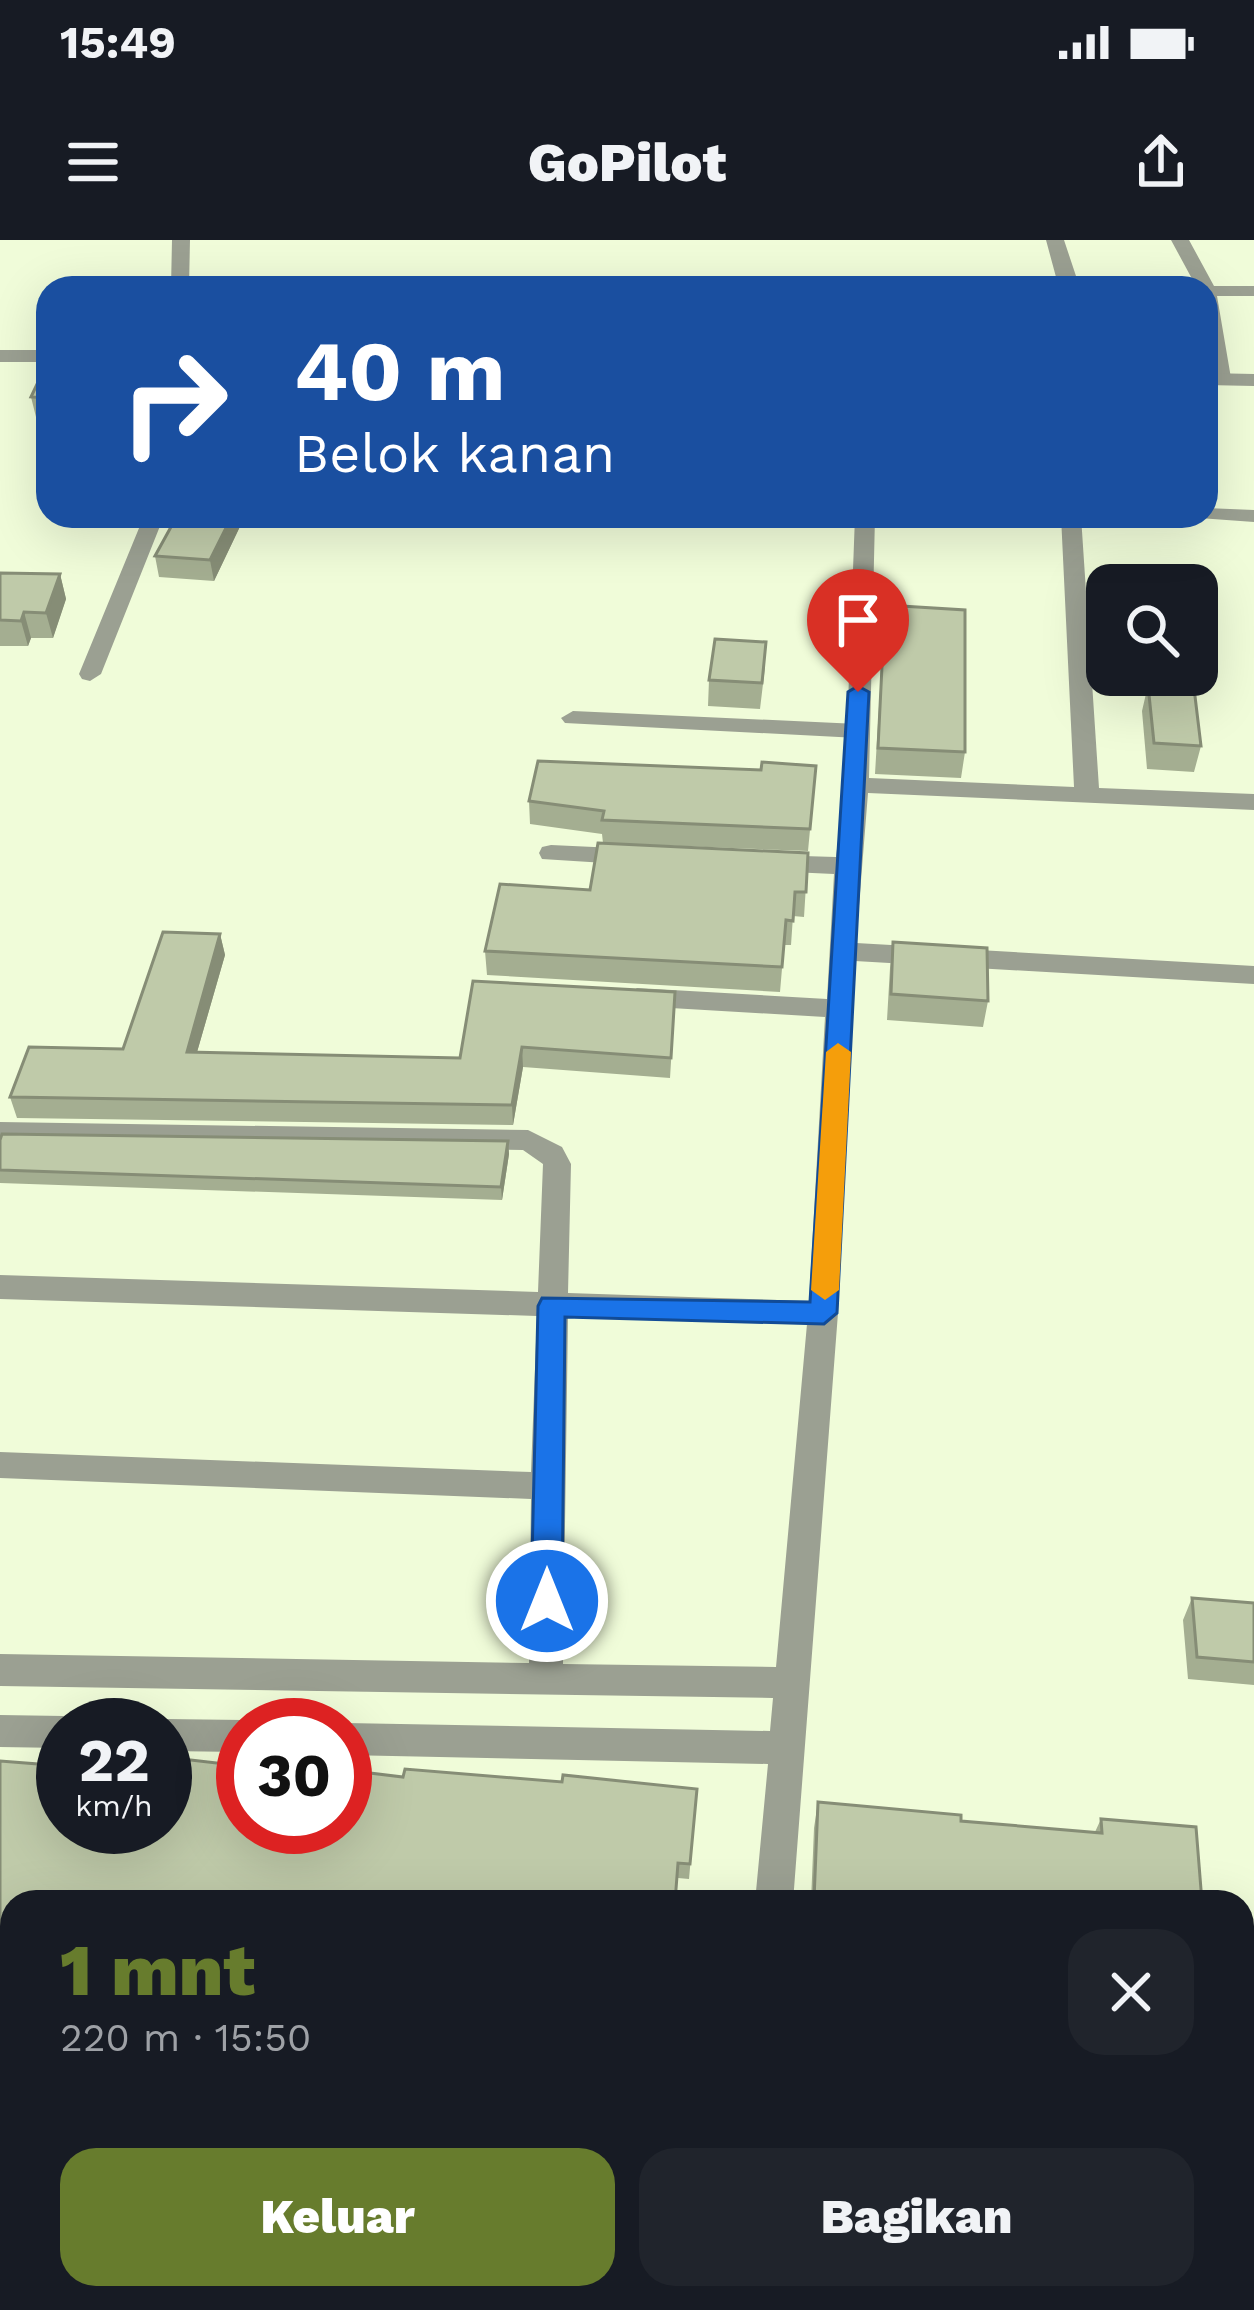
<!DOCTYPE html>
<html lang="id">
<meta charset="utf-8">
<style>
:root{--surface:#171b24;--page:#20242c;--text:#f1f3f6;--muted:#9ea1a6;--accent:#677c2d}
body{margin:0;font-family:"Work Sans",sans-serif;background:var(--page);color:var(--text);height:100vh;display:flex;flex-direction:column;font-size:45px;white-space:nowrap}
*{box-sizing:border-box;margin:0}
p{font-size:39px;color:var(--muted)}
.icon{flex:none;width:66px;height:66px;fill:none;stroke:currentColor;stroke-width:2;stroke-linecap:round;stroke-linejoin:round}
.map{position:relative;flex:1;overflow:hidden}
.sheet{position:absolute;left:0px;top:1650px;width:1254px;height:420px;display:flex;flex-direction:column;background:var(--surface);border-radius:36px 36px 0 0;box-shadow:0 12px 48px #0002}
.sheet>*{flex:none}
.hud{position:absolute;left:36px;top:36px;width:1182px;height:252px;border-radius:36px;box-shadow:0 12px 48px #0002;background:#1a4fa0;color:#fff;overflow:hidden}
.tools{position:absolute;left:1086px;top:324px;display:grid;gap:24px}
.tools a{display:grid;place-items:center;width:132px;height:132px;border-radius:24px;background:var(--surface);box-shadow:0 12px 48px #0002;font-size:60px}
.speed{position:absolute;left:36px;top:1458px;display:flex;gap:24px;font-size:60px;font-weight:700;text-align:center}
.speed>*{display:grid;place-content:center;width:156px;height:156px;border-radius:50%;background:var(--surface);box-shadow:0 12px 48px #0002;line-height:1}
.speed small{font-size:30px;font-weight:400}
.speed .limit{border:18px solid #d22;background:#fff;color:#111}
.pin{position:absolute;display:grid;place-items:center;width:102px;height:102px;color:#fff;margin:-123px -51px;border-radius:50% 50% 50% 0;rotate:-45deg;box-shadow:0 0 12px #0007}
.pin .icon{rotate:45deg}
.me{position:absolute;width:132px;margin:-66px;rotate:0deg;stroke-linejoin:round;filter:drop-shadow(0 0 9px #0008)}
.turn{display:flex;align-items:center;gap:42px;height:252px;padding:0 60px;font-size:54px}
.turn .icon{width:156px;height:156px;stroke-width:2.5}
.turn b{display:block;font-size:84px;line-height:102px}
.round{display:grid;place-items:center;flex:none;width:126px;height:126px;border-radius:36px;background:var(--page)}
.overview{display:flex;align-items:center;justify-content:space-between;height:204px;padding:0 60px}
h1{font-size:72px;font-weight:800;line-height:90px;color:var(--accent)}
.cta{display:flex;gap:24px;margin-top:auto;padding:24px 60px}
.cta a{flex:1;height:138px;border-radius:36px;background:var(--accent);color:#fff;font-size:48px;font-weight:800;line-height:138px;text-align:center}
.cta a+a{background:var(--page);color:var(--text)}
.status{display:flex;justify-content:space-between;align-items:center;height:84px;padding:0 60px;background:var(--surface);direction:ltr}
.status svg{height:33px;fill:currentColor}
header{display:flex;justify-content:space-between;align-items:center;height:156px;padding:0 60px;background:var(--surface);font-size:54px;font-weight:800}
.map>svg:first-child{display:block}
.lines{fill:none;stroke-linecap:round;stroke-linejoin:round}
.service{fill:#9ba092;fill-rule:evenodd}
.minor{fill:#9ba092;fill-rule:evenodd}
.tertiary{fill:#9ba092;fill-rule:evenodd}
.wall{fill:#a4ae91}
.shaded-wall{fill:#868d76}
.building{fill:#bfcaa9;stroke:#868d76;stroke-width:3}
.route{fill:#1a73e8;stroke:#114b97;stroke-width:3}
.slow{fill:#f59e0b}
</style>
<div class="status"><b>15:49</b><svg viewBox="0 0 49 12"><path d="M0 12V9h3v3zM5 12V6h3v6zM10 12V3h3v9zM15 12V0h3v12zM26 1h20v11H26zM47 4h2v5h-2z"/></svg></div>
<header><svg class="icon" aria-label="menu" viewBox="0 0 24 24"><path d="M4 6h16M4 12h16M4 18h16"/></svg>GoPilot<svg class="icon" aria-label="share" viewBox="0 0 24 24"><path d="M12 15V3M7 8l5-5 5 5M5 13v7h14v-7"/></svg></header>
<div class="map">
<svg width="1254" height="2070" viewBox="0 0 1254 2070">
<rect width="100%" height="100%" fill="#f0fcd9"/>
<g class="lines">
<path class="service" d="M573 471 858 484 870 491 858 498 565 483 561 478Z"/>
<path class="minor" d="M172 0H190L189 48H171Z
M1046 0H1064L1076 36 1154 43 1163 48 1066 45 1056 37Z
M1171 0H1189L1214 46H1254V56H1217L1232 144 1215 140 1206 94V48H1197Z
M1206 268 1254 270V282L1199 278 1206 276Z
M144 276H164L101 434 90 441 82 439 79 434Z
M855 276H875L869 538 1074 547 1061 276H1081L1099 548 1254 554V570L868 553 856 703 1254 726V744L855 721 838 1073 793 1662H755L768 1524 345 1515V1485H339L345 1483 770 1491 773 1458 0 1446V1414L529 1423 531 1259 0 1238V1212L531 1232 537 1076 0 1059V1035L538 1052 543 924 523 910 0 902V882L528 890 562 907 571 924 568 1053 809 1061 825 777 637 766 624 757 637 748 827 759 834 634 769 631 756 623 769 615 836 617 845 545ZM568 1077 807 1084 776 1427 563 1424Z
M551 605 637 609 650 617 637 625 542 619 539 613 542 607Z
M0 1475 63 1476 78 1485H63V1508L0 1507Z
M165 1479 243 1480 256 1485H243V1512L165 1511V1485H152Z
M1242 1738H1254V1776H1242Z
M0 1748 12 1749V1787L0 1786Z
M720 2058H762L761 2070H719Z
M1087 2058H1129L1130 2070H1088Z"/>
<path class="tertiary" d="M0 110H48V122H0Z
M1206 133 1254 134V146L1206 145Z"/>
</g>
<path class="wall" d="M48 121V177H36L31 157Z
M48 220V251L42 231Z
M177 276H245L214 341 159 337 155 316Z
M0 333 60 334 66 359 53 398H31L28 406H0Z
M885 365 965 512 961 538 875 534Z
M765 427 760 469 708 466 709 440Z
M1148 445 1201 506 1194 532 1147 529 1142 471Z
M816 526 808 611 603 603 602 594 530 584 529 561 761 530Z
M808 613 804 677 793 676 791 705H784L780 752 487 735 485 711 590 650Z
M220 694 225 715 197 812 460 818 674 773 670 838 523 827 513 885 17 878 10 857 123 809Z
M893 702 988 761 983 787 887 780 890 728Z
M0 900 508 901 509 914 502 960 0 943Z
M1192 1358 1254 1363V1445L1188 1439 1183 1380Z
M0 1521 178 1536 243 1526 403 1537 697 1549 689 1639 678 1638 12 1662V1700L0 1698Z
M818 1562 961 1581 1095 1592 1101 1579 1202 1662H811L814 1588Z
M0 1807 12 1808V2041L0 2039Z
M284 2058H321V2061Z
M495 2058H579L578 2068Z
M608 2058H662V2064Z
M1157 2058H1242L1254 2070H1158Z"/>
<path class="shaded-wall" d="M232 276H245L214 341 210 320Z
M60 334 66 359 53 398 46 373Z
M24 372 31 398 28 406 21 381Z
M220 694 225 715 191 833 187 812Z
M522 807 523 827 513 885 512 865Z
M508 901 509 914 502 960 501 947Z"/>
<path class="building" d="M76 47H145L76 48Z
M48 121V158L31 157Z
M177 276H232L210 320 155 316Z
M0 333 60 334 46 373 24 372 21 381 0 380Z
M885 365 965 370V512L878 508Z
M715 399 766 402 762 443 709 440Z
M1148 445 1194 448 1201 506 1154 503Z
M538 521 761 530 762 522 816 526 810 589 602 580 604 571 529 561Z
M598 603 808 613 806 652H795L793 681 786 680 782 727 485 711 500 644 590 650Z
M163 692 220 694 187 812 460 818 473 741 675 752 671 818 522 807 512 865 10 857 29 807 123 809Z
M893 702 987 708 988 761 891 754Z
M2 894 508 901 501 947 0 930V900Z
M1192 1358 1254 1363V1422L1197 1417Z
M182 1519 243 1526V1587H345V1530L403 1537 405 1529 562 1542 563 1535 697 1549 690 1624 678 1623 675 1662H12V1686L0 1685V1521L63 1526V1587H165V1535L178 1536Z
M818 1562 961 1575V1581L1102 1593 1101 1579 1196 1587 1202 1662H837L814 1660Z
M1242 1788 1254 1789V2070H1165L1164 2058H1242Z
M0 1807 12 1808V2029L0 2027Z
M872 2058H953L970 2060V2058H1046L1047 2070H872Z"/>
<path class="route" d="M858 446 869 452 837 1073 824 1084 565 1077 562 1361 558 1371 547 1375 536 1371 531 1361 538 1066 542 1058 810 1062 848 452Z"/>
<path class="slow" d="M838 803 851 812 839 1050 825 1060 811 1050 826 812Z"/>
</svg>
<div class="tools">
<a><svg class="icon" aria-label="search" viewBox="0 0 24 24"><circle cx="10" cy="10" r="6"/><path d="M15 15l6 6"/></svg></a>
</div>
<div class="speed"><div>22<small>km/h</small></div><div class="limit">30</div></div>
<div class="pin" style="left:858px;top:452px;background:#d93025"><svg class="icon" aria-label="arrive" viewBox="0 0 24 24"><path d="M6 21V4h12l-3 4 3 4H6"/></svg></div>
<svg class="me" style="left:547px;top:1361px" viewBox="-20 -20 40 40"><circle r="17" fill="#1a73e8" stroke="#fff" stroke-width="3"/><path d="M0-11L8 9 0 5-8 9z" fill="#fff"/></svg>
<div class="hud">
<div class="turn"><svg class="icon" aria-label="right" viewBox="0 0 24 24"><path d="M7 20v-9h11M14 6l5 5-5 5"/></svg><div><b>40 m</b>Belok kanan</div></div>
</div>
<section class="sheet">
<div class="overview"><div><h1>1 mnt</h1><p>220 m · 15:50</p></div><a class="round"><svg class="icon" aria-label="close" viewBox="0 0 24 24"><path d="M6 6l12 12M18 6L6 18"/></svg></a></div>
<div class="cta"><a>Keluar</a><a>Bagikan</a></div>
</section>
</div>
